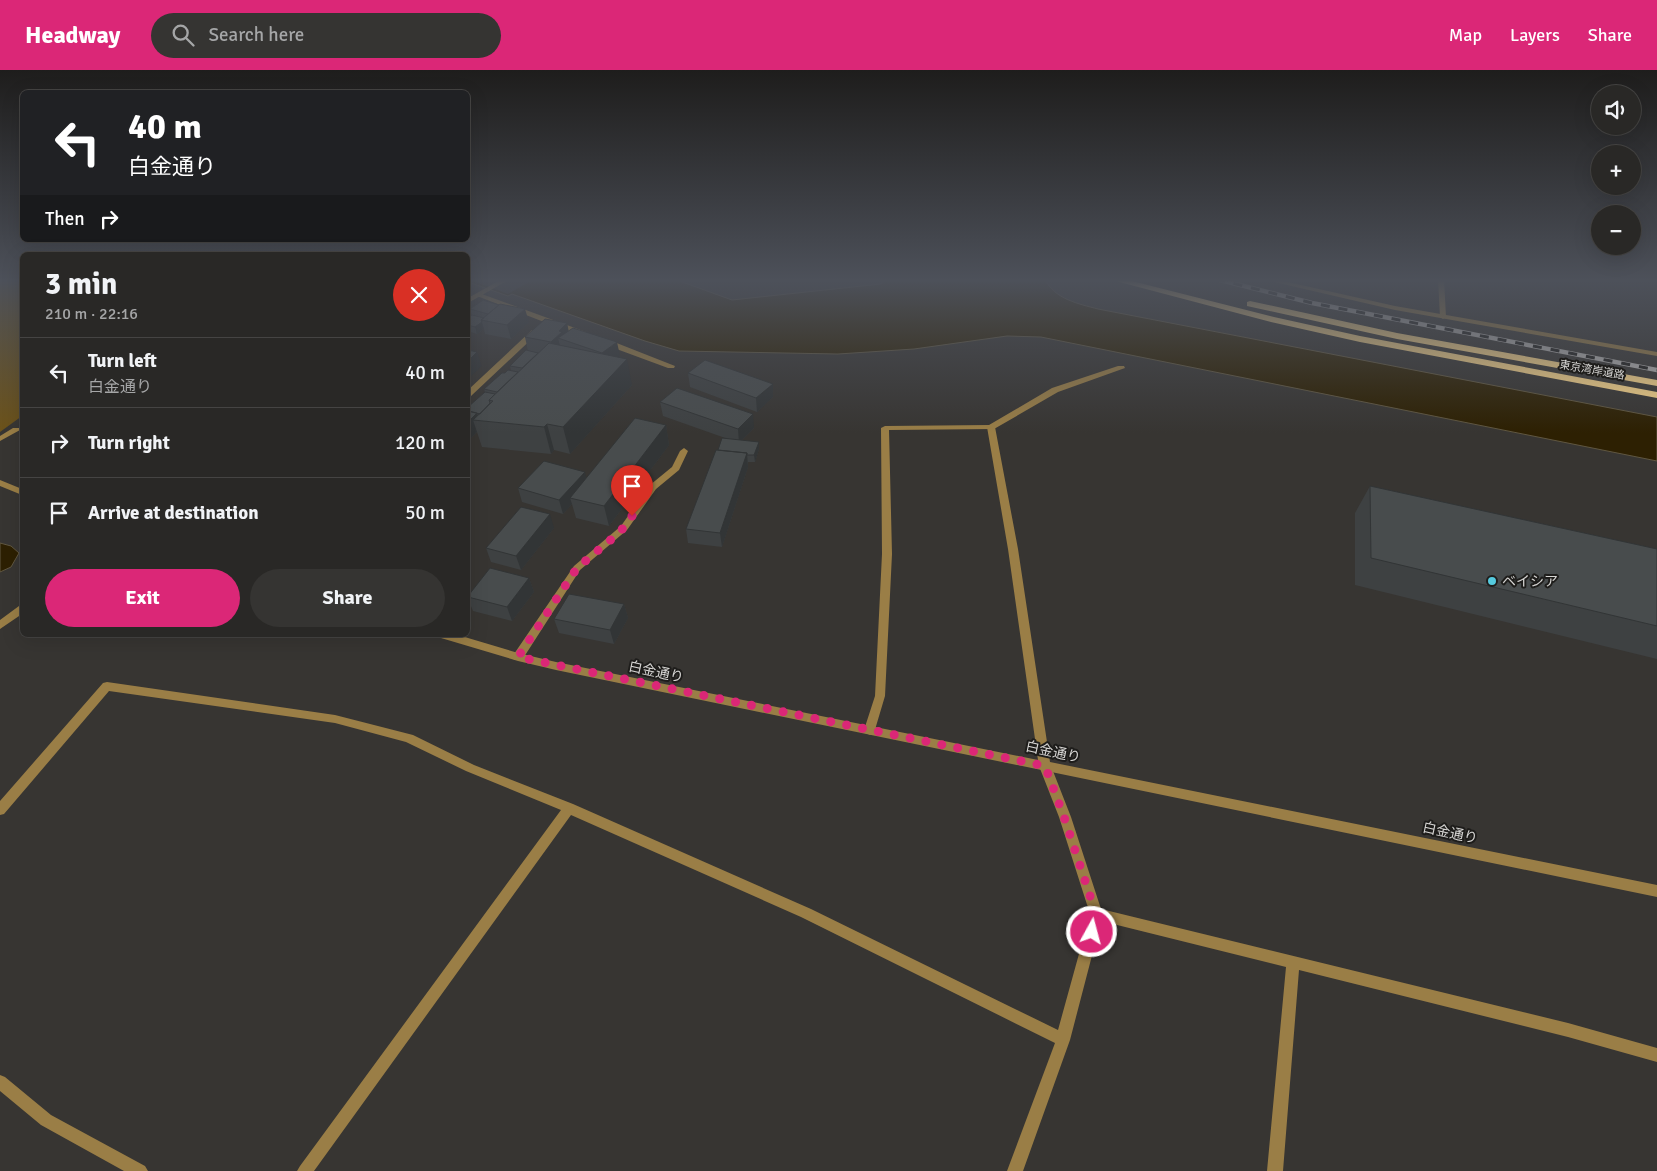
<!DOCTYPE html>
<meta charset="utf-8">
<style>
:root{--surface:#292826;--page:#353432;--text:#f1f3f6;--muted:#a5a6a7;--line:#454443;--accent:#db2777}
body{margin:0;font-family:Signika,"Noto Sans JP",sans-serif;background:var(--page);color:var(--text);height:100vh;display:flex;flex-direction:column;font-size:19px;white-space:nowrap}
*{box-sizing:border-box;margin:0}
p{font-size:16px;color:var(--muted)}
.icon{flex:none;width:28px;height:28px;fill:none;stroke:currentColor;stroke-width:2;stroke-linecap:round;stroke-linejoin:round}
.map{position:relative;flex:1;overflow:hidden}
.side{position:absolute;left:20px;top:182px;width:450px;height:385px;display:flex;flex-direction:column;background:var(--surface);border-radius:8px;box-shadow:0 5px 20px #0002,0 0 0 1px var(--line)}
.side>*{flex:none}
.hud{position:absolute;left:20px;top:20px;width:450px;height:152px;border-radius:8px;box-shadow:0 5px 20px #0002,0 0 0 1px var(--line);background:#202124;color:#fff;overflow:hidden}
.tools{position:absolute;left:1591px;top:15px;display:grid;gap:10px}
.tools a{display:grid;place-items:center;width:50px;height:50px;border-radius:50%;background:var(--surface);box-shadow:0 5px 20px #0002,0 0 0 1px var(--line);font-size:25px}
.pin{position:absolute;display:grid;place-items:center;width:42px;height:42px;color:#fff;margin:-51px -21px;border-radius:50% 50% 50% 0;rotate:-45deg;box-shadow:0 0 5px #0007}
.pin .icon{rotate:45deg}
.me{position:absolute;width:55px;margin:-28px;rotate:7deg;stroke-linejoin:round;filter:drop-shadow(0 0 4px #0008)}
.turn{display:flex;align-items:center;gap:18px;height:105px;padding:0 25px;font-size:22px}
.turn .icon{width:65px;height:65px;stroke-width:2.5}
.turn b{display:block;font-size:35px;line-height:42px}
.then{display:flex;align-items:center;height:48px;padding:0 25px;background:#0003;gap:10px;font-size:19px}
.round{display:grid;place-items:center;flex:none;width:52px;height:52px;border-radius:26px;background:var(--page)}
.headline{display:flex;align-items:center;justify-content:space-between;height:85px;padding:0 25px}
h1{font-size:30px;font-weight:700;line-height:38px}
.cta{display:flex;gap:10px;margin-top:auto;padding:10px 25px}
.cta a{flex:1;height:58px;border-radius:30px;background:var(--accent);color:#fff;font-size:20px;font-weight:700;line-height:58px;text-align:center}
.cta a+a{background:var(--page);color:var(--text)}
ul{padding:0;list-style:none}
li{display:flex;align-items:center;gap:15px;height:70px;padding:0 25px;border-top:1px solid var(--line)}
li div{flex:1}
li b{display:block;font-size:19px}
li em{font-style:normal}
header{display:flex;align-items:center;gap:30px;box-sizing:border-box;height:70px;padding:0 25px;background:var(--accent);color:#fff}
header strong{font-size:24px}
nav{display:flex;gap:28px;margin-inline-start:auto;font-size:18px}
.search{width:350px;height:45px;background:var(--page);display:flex;align-items:center;gap:12px;box-sizing:border-box;padding:0 18px;border-radius:28px;color:var(--muted);font-size:19px}
.map>svg:first-child{display:block}
.green{fill:#6c5219}
.water{fill:#2d2002;stroke:#605741}
.pier{fill:#373532}
.lines{fill:none;stroke-linecap:round;stroke-linejoin:round}
.service{fill:#9a7e46;fill-rule:evenodd}
.minor{fill:#9a7e46;fill-rule:evenodd}
.tertiary{fill:#9a7e46;fill-rule:evenodd}
.trunk{fill:#fbd689;fill-rule:evenodd}
.rail-casing{stroke:#b6b4b2;stroke-width:4.5}
.rail{stroke:#1e1d1b;stroke-width:3;stroke-dasharray:9;stroke-linecap:butt}
.wall{fill:#3e4142}
.shaded-wall{fill:#323536}
.building{fill:#484c4d;stroke:#323536}
.route{stroke:#db2777;stroke-width:9;stroke-dasharray:0 16.2}
.poi-dot{fill:#55cade;stroke:#1e1d1b;stroke-width:2}
.labels{text-anchor:middle;dominant-baseline:central;stroke-width:4;stroke-linejoin:round;paint-order:stroke}
.far-street-label{font-size:11px;fill:#d7d6d4;stroke:#1e1d1b}
.poi-label{font-size:14px;fill:#d7d6d4;stroke:#1e1d1b;text-anchor:start}
.street-label{font-size:14px;fill:#d7d6d4;stroke:#1e1d1b}
</style>
<header>
<strong>Headway</strong>
<div class="search"><svg class="icon" aria-label="search" viewBox="0 0 24 24"><circle cx="10" cy="10" r="6"/><path d="M15 15l6 6"/></svg>Search here</div>
<nav><a>Map</a><a>Layers</a><a>Share</a></nav>
</header>
<div class="map">
<svg width="1657" height="1101" viewBox="0 0 1657 1101">
<rect width="100%" height="100%" fill="#373532"/>
<path class="green" d="M0 209H22V346L0 362Z"/>
<path class="water" d="M468 209H674L732 230 881 214 887 209H1045C1054 229 1079 234 1098 239L1657 347V391L1041 267 1007 266 914 279 838 284 679 281 645 271 512 224 508 226 471 213 468 212Z
M0 473 11 476 19 483 11 497 0 502Z"/>
<path class="pier" d="M481 209H534L508 224 476 212Z"/>
<g class="lines">
<path class="service" d="M1438 209H1444L1446 247 1443 249 1440 247Z
M13 358H19L20 360 0 371V366Z"/>
<path class="minor" d="M479 223 586 262 587 264 580 266 477 226 476 225Z
M532 260 539 262 471 326H468V320Z
M603 270H609L675 296 674 298H668L603 274Z
M1118 296H1124L1125 298 1058 322 994 359 889 360 892 484 885 626 874 663 870 665 866 663 864 660 875 626 882 484 881 358 885 356 989 355 1052 318Z
M684 378 688 381 679 400 656 419 627 460 580 500 522 590H514L513 587 514 584 574 496 621 456 650 415 672 397 680 381Z
M107 612 335 645 413 665 474 695 573 734 811 839 1058 960 1090 844 1059 747 1039 696 1041 693 1045 691 1049 693 1051 696 1071 747 1101 839 1568 953 1657 978V992L1568 967 1299 900 1283 1101H1267L1286 897 1101 851 1070 970 1023 1101H1007L1055 973 801 847 571 745 314 1101H297L300 1096 561 740 466 701 406 672 335 653 109 621 4 744 0 745V731L103 613Z
M0 1005 5 1007 51 1045 145 1096 148 1101H124L41 1055 0 1021Z"/>
<path class="tertiary" d="M502 209H510L468 233V228Z
M1261 209H1274L1395 236 1657 282V286L1395 240Z
M988 355H994L995 357 1018 479 1050 692 1657 815V827L556 600 518 591 441 568 440 565H458L518 583 556 592 1038 690 1008 479 987 357Z
M0 410 22 419V425L0 416Z
M19 536H22V544L0 559V550Z"/>
<path class="trunk" d="M1108 209H1124L1274 247 1360 266 1657 322V328L1360 272 1271 252Z
M1250 231 1397 263 1657 310V316L1397 269 1247 236V232Z"/>
<g class="rail-casing">
<path id="rail" d="M1216 209 1312 233 1657 300"/>
</g>
<use href="#rail" class="rail"/>
</g>
<path class="wall" d="M470 239 529 252 511 269 485 264 484 259 477 264 468 261V249L472 245Z
M567 253 568 261 620 286 618 287 632 315 570 384 554 380 551 384 482 377 477 362 468 371V337L485 322 484 319 505 303 511 301 510 296 539 283 528 281 525 267Z
M688 303 773 327 757 342 690 317Z
M660 332 754 358 742 370 759 379 755 392H748V397L722 477 688 473 686 459 718 380 728 369 663 346Z
M666 355 669 375 609 456 576 448 572 434 563 444 522 432 518 418 586 408Z
M1370 416 1657 479V589L1355 515V443Z
M554 458 521 500 491 492 486 478Z
M529 508 534 522 512 551 473 541 468 529V526Z
M624 534 628 548 614 574 559 563 554 549Z"/>
<path class="shaded-wall" d="M525 239 529 252 511 269 507 255Z
M482 252 484 259 477 264 475 257Z
M567 253 570 267 558 268 561 280 555 286 551 272 559 261Z
M617 272 620 286 605 297 602 283Z
M477 282 482 296 468 309V291Z
M627 289 632 315 570 384 563 357Z
M773 314V327L757 342 756 328Z
M477 343 480 351 473 350 477 362 468 371V352Z
M753 344 754 358 739 373 738 359Z
M547 354 554 380 551 384 544 357Z
M666 355 669 375 609 456 604 436Z
M759 372V379L755 392 754 385Z
M747 383 748 397 722 477 720 463Z
M585 402 588 416 570 428 572 434 563 444 559 430Z
M550 444 554 458 521 500 516 486Z
M529 508 534 522 512 551 507 537Z
M624 534 628 548 614 574 610 560Z"/>
<path class="building" d="M483 230 499 235 488 244 470 239Z
M500 234 525 239 507 255 481 250Z
M472 245 484 248 481 250 483 251 481 250 482 252 475 257 468 255V249Z
M545 249 567 253 559 261 562 262 551 272 525 267Z
M573 258 617 272 602 283 558 268Z
M549 273 627 289 563 357 547 354 544 357 473 350 493 331 489 330Z
M468 280 477 282 468 291Z
M526 280 538 283 522 298 510 296Z
M705 290 773 314 756 328 688 303Z
M508 300 518 302 497 322 484 319 502 303H505Z
M677 318 753 344 738 359 660 332Z
M485 322 495 324 489 330 490 333 480 344 468 341V337Z
M468 341 477 343 468 352Z
M635 348 666 355 604 436 570 428Z
M722 368 759 372 754 385H747V383L718 380Z
M716 380 747 383 720 463 686 459Z
M544 391 585 402 559 430 518 418Z
M1370 416 1657 479V556L1371 488Z
M521 437 550 444 516 486 486 478Z
M490 498 529 508 507 537 468 527V526Z
M569 524 624 534 610 560 554 549Z"/>
<linearGradient id="sky" x2="0" y2="1"><stop stop-color="#1e1d1c"/><stop offset="0.58" stop-color="#4d515a"/><stop offset="1" stop-color="#4d515a" stop-opacity="0"/></linearGradient>
<rect width="1657" height="363" fill="url(#sky)"/>
<g class="lines">
<path class="route" d="M632 446 620 462 577 498 518 587 1045 696 1064 747 1096 844 1092 862"/>
</g>
<circle class="poi-dot" cx="1492" cy="511" r="5"/>
<g class="labels">
<g class="far-street-label">
<text transform="translate(1592 300) rotate(10)">東京湾岸道路</text>
</g>
<g class="poi-label">
<text x="1502" y="511">ベイシア</text>
</g>
<g class="street-label">
<text transform="translate(656 602) rotate(12)">白金通り</text>
<text transform="translate(1053 682) rotate(12)">白金通り</text>
<text transform="translate(1450 763) rotate(12)">白金通り</text>
</g>
</g>
</svg>
<div class="tools">
<a><svg class="icon" aria-label="sound" viewBox="0 0 24 24"><path d="M4 9h4l5-4v14l-5-4H4zM17 9q2 3 0 6"/></svg></a>
<a>+</a>
<a>−</a>
</div>
<div class="pin" style="left:632px;top:446px;background:#d93025"><svg class="icon" aria-label="arrive" viewBox="0 0 24 24"><path d="M6 21V4h12l-3 4 3 4H6"/></svg></div>
<svg class="me" style="left:1092px;top:862px" viewBox="-20 -20 40 40"><circle r="17" fill="#db2777" stroke="#fff" stroke-width="3"/><path d="M0-11L8 9 0 5-8 9z" fill="#fff"/></svg>
<div class="hud">
<div class="turn"><svg class="icon" aria-label="left" viewBox="0 0 24 24"><path d="M17 20v-9H6M10 6l-5 5 5 5"/></svg><div><b>40 m</b>白金通り</div></div>
<div class="then">Then<svg class="icon" aria-label="right" viewBox="0 0 24 24"><path d="M7 20v-9h11M14 6l5 5-5 5"/></svg></div>
</div>
<section class="side">
<div class="headline"><div><h1>3 min</h1><p>210 m · 22:16</p></div><a class="round" style="background:#d93025;color:#fff"><svg class="icon" aria-label="close" viewBox="0 0 24 24"><path d="M6 6l12 12M18 6L6 18"/></svg></a></div>
<ul>
<li><svg class="icon" aria-label="left" viewBox="0 0 24 24"><path d="M17 20v-9H6M10 6l-5 5 5 5"/></svg><div><b>Turn left</b><p>白金通り</p></div><em>40 m</em></li>
<li><svg class="icon" aria-label="right" viewBox="0 0 24 24"><path d="M7 20v-9h11M14 6l5 5-5 5"/></svg><div><b>Turn right</b></div><em>120 m</em></li>
<li><svg class="icon" aria-label="arrive" viewBox="0 0 24 24"><path d="M6 21V4h12l-3 4 3 4H6"/></svg><div><b>Arrive at destination</b></div><em>50 m</em></li>
</ul>
<div class="cta"><a>Exit</a><a>Share</a></div>
</section>
</div>
